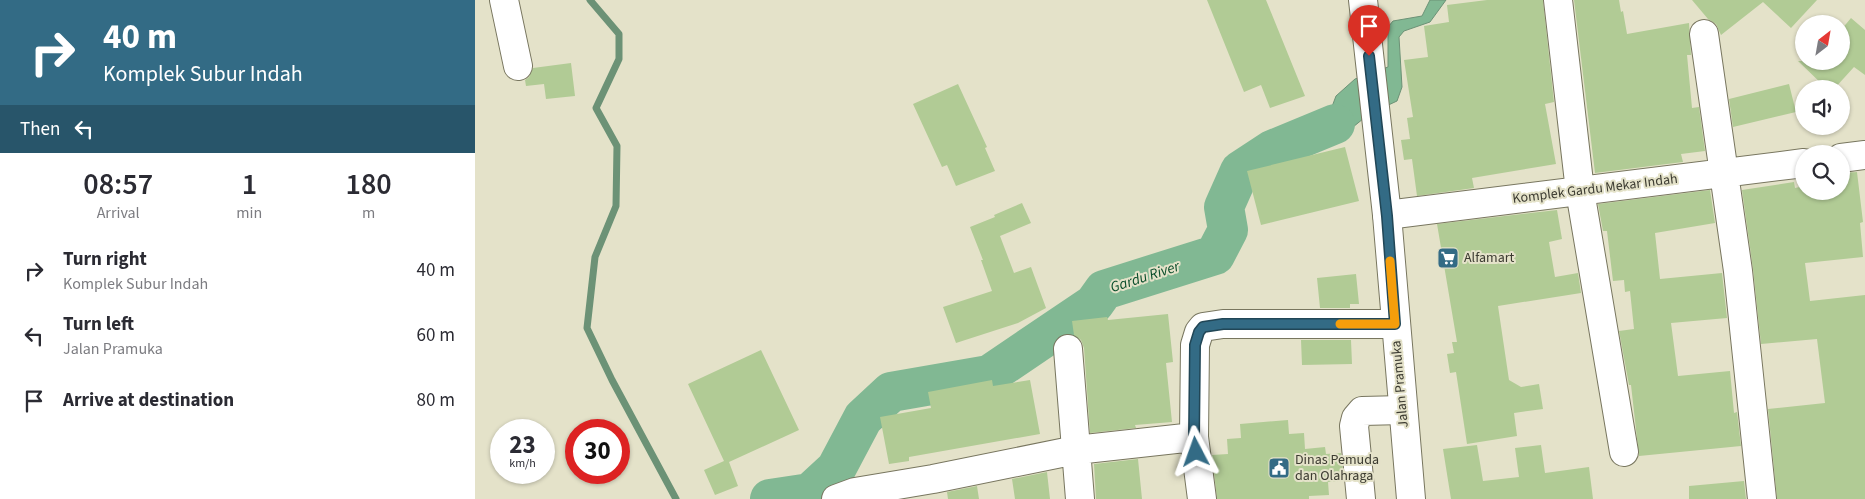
<!DOCTYPE html>
<style>
:root{--surface:#fff;--page:#f2f2f3;--text:#2b2b33;--muted:#7c7c81}
body{margin:0;font-family:"Source Sans 3",sans-serif;background:var(--page);color:var(--text);height:100vh;display:flex;flex-direction:column;font-size:19px;white-space:nowrap}
*{box-sizing:border-box;margin:0}
p{font-size:16px;color:var(--muted)}
.icon{flex:none;width:28px;height:28px;fill:none;stroke:currentColor;stroke-width:2;stroke-linecap:round;stroke-linejoin:round}
.map{position:relative;flex:1;overflow:hidden}
.details{display:flex;flex-direction:column;background:var(--surface);width:475px}
.details>*{flex:none}
.hud{background:#336b85;color:#fff;overflow:hidden}
.needle{width:32px;rotate:31deg}
.tools{position:absolute;left:1320px;top:15px;display:grid;gap:10px}
.tools a{display:grid;place-items:center;width:55px;height:55px;border-radius:50%;background:var(--surface);box-shadow:0 1px 4px #0004;font-size:25px}
.speed{position:absolute;left:15px;top:419px;display:flex;gap:10px;font-size:25px;font-weight:700;text-align:center}
.speed>*{display:grid;place-content:center;width:65px;height:65px;border-radius:50%;background:var(--surface);box-shadow:0 1px 4px #0004;line-height:1}
.speed small{font-size:12px;font-weight:400}
.speed .limit{border:8px solid #d22;background:#fff;color:#111}
.pin{position:absolute;display:grid;place-items:center;width:42px;height:42px;color:#fff;margin:-51px -21px;border-radius:50% 50% 50% 0;rotate:-45deg;box-shadow:0 0 5px #0007}
.pin .icon{rotate:45deg}
.me{position:absolute;width:55px;margin:-28px;rotate:356deg;stroke-linejoin:round;filter:drop-shadow(0 0 4px #0008)}
.turn{display:flex;align-items:center;gap:18px;height:105px;padding:0 20px;font-size:22px}
.turn .icon{width:65px;height:65px;stroke-width:2.5}
.turn b{display:block;font-size:35px;line-height:42px}
.then{display:flex;align-items:center;height:48px;padding:0 20px;background:#0003;gap:10px;font-size:19px}
.eta{display:flex;justify-content:space-evenly;align-items:center;height:85px;text-align:center}
.eta b{font-size:30px;font-weight:600;line-height:35px}
ul{padding:0;list-style:none}
li{display:flex;align-items:center;gap:15px;height:65px;padding:0 20px}
li div{flex:1}
li b{display:block;font-size:19px}
li em{font-style:normal}
main{display:flex;flex:1;min-height:0}
.map>svg:first-child{display:block}
.water{fill:#81b893;stroke:#6c9276}
.lines{fill:none;stroke-linecap:round;stroke-linejoin:round}
.stream{stroke:#6c9276;stroke-width:7}
.river{stroke:#81b893;stroke-width:40}
.building{fill:#b1cb95}
.minor-casing{stroke:#78765f;stroke-width:30}
.major-casing{stroke:#78765f;stroke-width:30}
.minor{stroke:#fff;stroke-width:28}
.major{stroke:#fff;stroke-width:28}
.route-casing{stroke:#214656;stroke-width:12}
.route{stroke:#336b85;stroke-width:9}
.slow{stroke:#f59e0b;stroke-width:9}
.labels{text-anchor:middle;dominant-baseline:central;stroke-width:4;stroke-linejoin:round;paint-order:stroke}
.street-label{font-size:14px;fill:#3c3b31;stroke:#e4e2c9}
.poi-label{font-size:14px;fill:#3c3b31;stroke:#e4e2c9;text-anchor:start}
.water-label{font-size:15px;font-style:italic;fill:#074c29;stroke:#e4e2c9}
</style>
<main>
<section class="details">
<div class="hud">
<div class="turn"><svg class="icon" aria-label="right" viewBox="0 0 24 24"><path d="M7 20v-9h11M14 6l5 5-5 5"/></svg><div><b>40 m</b>Komplek Subur Indah</div></div>
<div class="then">Then<svg class="icon" aria-label="left" viewBox="0 0 24 24"><path d="M17 20v-9H6M10 6l-5 5 5 5"/></svg></div>
</div>
<div class="eta">
<div><b>08:57</b><p>Arrival</p></div>
<div><b>1</b><p>min</p></div>
<div><b>180</b><p>m</p></div>
</div>
<ul>
<li><svg class="icon" aria-label="right" viewBox="0 0 24 24"><path d="M7 20v-9h11M14 6l5 5-5 5"/></svg><div><b>Turn right</b><p>Komplek Subur Indah</p></div><em>40 m</em></li>
<li><svg class="icon" aria-label="left" viewBox="0 0 24 24"><path d="M17 20v-9H6M10 6l-5 5 5 5"/></svg><div><b>Turn left</b><p>Jalan Pramuka</p></div><em>60 m</em></li>
<li><svg class="icon" aria-label="arrive" viewBox="0 0 24 24"><path d="M6 21V4h12l-3 4 3 4H6"/></svg><div><b>Arrive at destination</b></div><em>80 m</em></li>
</ul>
</section>
<div class="map">
<svg width="1390" height="499" viewBox="0 0 1390 499">
<rect width="100%" height="100%" fill="#e4e2c9"/>
<path class="water" d="M955 0H971L955 22 929 31 924 37 927 87 922 101 894 114 867 136 813 153 803 132 855 112 861 96 880 79 913 67V27L918 21 947 16Z"/>
<g class="lines">
<path class="stream" d="M115 0 144 34V59L121 108 142 146 141 206 120 257 112 328 137 380 201 499"/>
<path class="river" d="M295 499 335 493 361 469 388 418 416 392 514 375 619 304 629 290 740 255 753 230 749 207 765 171 797 150 860 124"/>
</g>
<path class="building" d="M732 0H791L830 96 795 108 786 85 769 92Z
M1012 0H1068L1079 102 1070 104 1081 164 997 178 999 188 942 196 937 159 929 160 926 140 935 139 932 118 938 117 929 60 953 57 949 26 974 22 972 5Z
M1099 0H1144L1146 12 1148 11 1152 34 1214 23 1216 55H1212L1217 108 1224 107 1230 151 1206 154 1208 162 1120 173Z
M1217 0H1342L1316 28 1288 2 1246 35 1241 24 1233 19Z
M1376 18 1390 30V75L1379 67 1359 89H1352L1323 61H1366V30Z
M96 63 100 96 71 99 69 84 51 86 50 80 54 77 58 68Z
M483 84 512 147 510 148 520 171 481 186 472 165 467 167 438 104Z
M1314 84 1321 112 1258 127 1254 99Z
M870 147 884 201 786 225 772 171Z
M1382 172 1388 222 1385 223 1388 257 1330 263 1335 301 1390 295V499H1302L1293 409 1350 403 1342 339 1286 344 1278 269 1267 190 1319 182 1320 188 1329 186V191H1366V173Z
M1235 190 1240 223 1180 233 1185 279 1247 273 1252 318 1196 323 1203 376 1255 371 1259 413 1262 412 1266 446 1164 456 1156 385H1154L1144 331 1159 329 1155 291 1150 292 1149 280 1138 281 1132 231H1128L1123 204Z
M547 203 556 223 525 236 539 273 556 267 571 308 543 323 481 343 468 307 517 291 506 260H508L495 227 520 217 519 215Z
M1082 210 1087 239 1074 242 1080 277 1103 273 1106 293 1023 306 1034 380 1046 387 1064 384 1068 409 1039 413 1042 436 992 444 981 372 975 373 972 354 979 353 977 342H982L962 224Z
M881 274 884 304H875V308H845L842 278Z
M693 314 698 362 691 363 697 422 660 425 661 428 615 433 609 348 606 340 599 335 597 321 632 317 633 320Z
M826 340H876L877 364 827 365Z
M286 350 324 430 254 462 263 486 240 495 229 470 249 461 213 384Z
M517 380 518 386 555 380 565 434 434 457V461L414 464 405 417 456 408 453 392Z
M813 420 814 434 829 433 830 449 850 447 851 454 866 453 869 481 853 482 854 495 834 496V499H742L737 455 753 454 752 439 766 438 765 424Z
M1002 445 1008 481 1044 477 1040 448 1066 445 1070 473 1114 467 1118 499H976L968 449Z
M663 459 667 499H621L619 464Z
M572 472 575 499H540L537 479Z
M1269 481 1271 499H1214V486Z
M502 486 504 499H473L472 492Z"/>
<g class="lines">
<g class="minor-casing">
<path id="minor" d="M29 0 43 66
M1083 0 1105 191 1149 452
M1229 34 1263 271 1287 499
M1366 158 1390 155
M912 215 1329 163
M593 349 605 499
M361 499 380 492 458 479 601 450 719 437
M727 499 719 437 720 345 724 332 728 327 748 324H920
M886 499 879 426 881 418 887 411 928 410"/>
</g>
<g class="major-casing">
<path id="major" d="M888 0 912 215 936 499"/>
</g>
<use href="#minor" class="minor"/>
<use href="#major" class="major"/>
</g>
<g class="lines">
<g class="route-casing">
<path id="route" d="M721 452 719 437 720 345 724 332 728 327 748 324H920L912 216 894 56"/>
</g>
<use href="#route" class="route"/>
<path class="slow" d="M865 324H920L915 261"/>
</g>
<defs>
<g id="supermarket-square" transform="scale(1.125)"><rect x="-9" y="-9" width="18" height="18" rx="4" fill="#336b85" stroke="#e4e2c9"/><path d="M-6-5.5h2.5l.6 2H6L4.5 2H-2.5L-4.4-4H-6ZM-1.5 3.2a1.3 1.3 0 1 0 .1 0ZM3 3.2a1.3 1.3 0 1 0 .1 0Z" fill="#fff"/></g>
<g id="civic-square" transform="scale(1.125)"><rect x="-9" y="-9" width="18" height="18" rx="4" fill="#336b85" stroke="#e4e2c9"/><path d="M-.6-6.5H3V-4.5H.6V-3L4-1V1h2V6H-6V1h2V-1L-.6-3ZM-1.2 2.5V6h2.4V2.5Z" fill="#fff"/></g>
</defs>
<g fill-rule="evenodd">
<use href="#supermarket-square" x="973" y="258"/>
<use href="#civic-square" x="804" y="468"/>
</g>
<g class="labels">
<g class="street-label">
<text transform="translate(1120 189) rotate(-7)">Komplek Gardu Mekar Indah</text>
<text transform="translate(925 384) rotate(-95)">Jalan Pramuka</text>
</g>
<g class="poi-label">
<text x="989" y="258">Alfamart</text>
<text x="820" y="460">Dinas Pemuda<tspan x="820" dy="16">dan Olahraga</tspan></text>
</g>
<g class="water-label">
<text transform="translate(670 277) rotate(-18)">Gardu River</text>
</g>
</g>
</svg>
<div class="tools">
<a><svg class="needle" viewBox="-14 -14 28 28"><path d="M0-13l5 13h-10z" fill="#e53935"/><path d="M0 13l5-13h-10z" fill="#7c7c81"/></svg></a>
<a><svg class="icon" aria-label="sound" viewBox="0 0 24 24"><path d="M4 9h4l5-4v14l-5-4H4zM17 9q2 3 0 6"/></svg></a>
<a><svg class="icon" aria-label="search" viewBox="0 0 24 24"><circle cx="10" cy="10" r="6"/><path d="M15 15l6 6"/></svg></a>
</div>
<div class="speed"><div>23<small>km/h</small></div><div class="limit">30</div></div>
<div class="pin" style="left:894px;top:56px;background:#d93025"><svg class="icon" aria-label="arrive" viewBox="0 0 24 24"><path d="M6 21V4h12l-3 4 3 4H6"/></svg></div>
<svg class="me" style="left:721px;top:452px" viewBox="-20 -20 40 40"><path d="M0-17L14 15 0 8-14 15z" fill="#336b85" stroke="#fff" stroke-width="4"/></svg>
</div>
</main>
